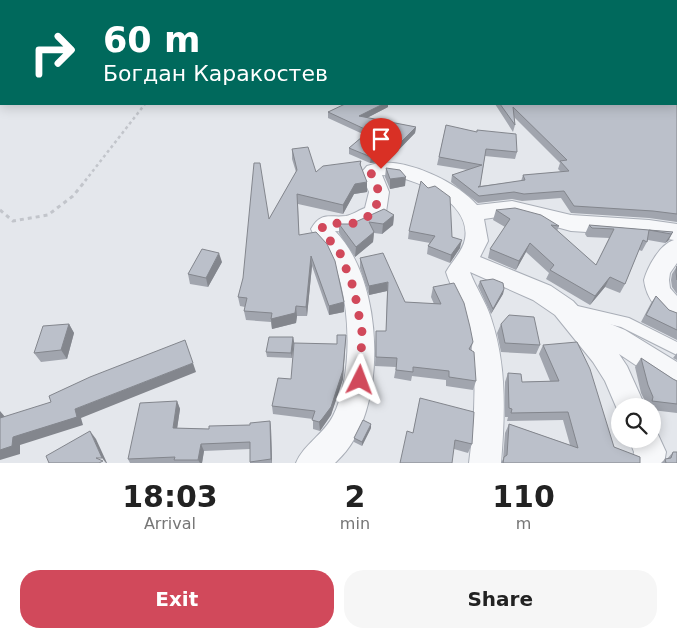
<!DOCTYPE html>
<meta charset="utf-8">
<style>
:root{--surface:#fff;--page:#f6f6f6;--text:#222;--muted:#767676;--accent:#d1495b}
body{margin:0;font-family:"DejaVu Sans",sans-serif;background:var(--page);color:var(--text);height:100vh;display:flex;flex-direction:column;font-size:19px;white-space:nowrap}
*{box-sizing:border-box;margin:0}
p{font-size:16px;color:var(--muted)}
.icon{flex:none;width:28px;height:28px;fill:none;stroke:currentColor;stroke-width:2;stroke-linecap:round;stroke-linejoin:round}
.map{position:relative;height:463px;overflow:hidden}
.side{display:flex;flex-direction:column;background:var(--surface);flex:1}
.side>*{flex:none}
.top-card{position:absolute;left:0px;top:0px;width:678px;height:105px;box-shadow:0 2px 12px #0003;background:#00695c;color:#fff;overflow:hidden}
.fabs{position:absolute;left:611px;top:398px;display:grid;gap:10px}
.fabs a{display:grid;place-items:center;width:50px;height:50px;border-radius:50%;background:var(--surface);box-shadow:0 2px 12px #0003;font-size:25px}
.pin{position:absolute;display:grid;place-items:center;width:42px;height:42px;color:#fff;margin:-51px -21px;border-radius:50% 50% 50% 0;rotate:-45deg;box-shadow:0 0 5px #0007}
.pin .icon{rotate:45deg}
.me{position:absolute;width:55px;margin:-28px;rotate:3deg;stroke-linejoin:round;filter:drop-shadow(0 0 4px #0008)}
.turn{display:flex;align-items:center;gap:18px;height:105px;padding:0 20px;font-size:22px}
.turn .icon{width:65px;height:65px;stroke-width:2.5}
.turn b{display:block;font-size:35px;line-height:42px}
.eta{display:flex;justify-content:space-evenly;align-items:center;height:85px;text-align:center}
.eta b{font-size:30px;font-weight:700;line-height:35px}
.button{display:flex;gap:10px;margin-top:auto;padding:10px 20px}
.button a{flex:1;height:58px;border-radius:20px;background:var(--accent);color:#fff;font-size:20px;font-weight:700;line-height:58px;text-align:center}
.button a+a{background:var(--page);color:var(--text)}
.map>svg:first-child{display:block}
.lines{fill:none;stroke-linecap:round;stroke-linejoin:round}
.service-casing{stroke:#a9aeb7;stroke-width:2}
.minor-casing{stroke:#a9aeb7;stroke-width:2}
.path-far2{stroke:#c2c5cb;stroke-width:2;stroke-dasharray:2.5 2.5;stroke-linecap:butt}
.path-far1{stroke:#c2c5cb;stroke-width:2.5;stroke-dasharray:3 3;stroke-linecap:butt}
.path{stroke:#c2c5cb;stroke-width:3;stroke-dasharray:4 4;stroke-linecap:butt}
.service{fill:#f7f8fa;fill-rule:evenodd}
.minor{fill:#f7f8fa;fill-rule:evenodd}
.wall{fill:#a1a5ae}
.shaded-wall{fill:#83868d}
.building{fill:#bbc0ca;stroke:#83868d}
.route{stroke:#d1495b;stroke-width:9;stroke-dasharray:0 16.2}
</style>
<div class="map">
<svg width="677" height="463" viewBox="0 0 677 463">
<rect width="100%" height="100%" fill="#e4e7ec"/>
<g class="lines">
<g class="service-casing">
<path id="service" d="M569 304 629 318 677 342V355L621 327 564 313 563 309 564 305Z"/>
</g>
<g class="minor-casing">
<path id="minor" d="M378 163C408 159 457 182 477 205L512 201 571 215 649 220 677 224V263L670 273 669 280 670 288 677 296V322C660 317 646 298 644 280 648 266 660 244 674 240L649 236 571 231 512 215 484 219 488 241 480 257 551 286 573 301 584 313 625 330 677 362V390L667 386 619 354 627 366 645 406H620V416L605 381 593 362 555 315 533 300 470 272C476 288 486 302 491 318 507 365 505 415 501 463H469C475 415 479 365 465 318 460 302 451 288 446 272 452 261 463 251 465 239 472 201 412 176 382 175L389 192 386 212 383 217 350 232 335 231C384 279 390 413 337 461L335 463H296C304 444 323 435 333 416 354 375 352 294 329 253 323 244 315 239 311 229 321 211 330 218 346 216 352 215 359 210 365 208L369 192 361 173 367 166Z
M652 427 655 428 666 452 664 463H632L634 452 629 439H652Z"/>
</g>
<path class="path-far2" d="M373 0 383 1
M157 1 163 0"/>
<path class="path-far1" d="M85 181 145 104"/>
<path class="path" d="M0 210 13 221 48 215 73 196 86 180"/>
<use href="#service" class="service"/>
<use href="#minor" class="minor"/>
</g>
<path class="wall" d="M677 48V222L649 218 571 213 561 198 522 201 512 199 478 203 451 182 452 175 468 170 437 165 446 125 517 152 515 159 485 156 480 186 521 181 523 175 561 172 558 169 560 163 514 117 515 125 513 132 495 104 488 105 487 104H676Z
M388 107 367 118 416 127 415 133 391 157 388 161 370 163 349 154V148L365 135 328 118V112Z
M292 149 316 172 361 161V166L367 192 354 194 343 214 298 204 299 235 344 302V312L329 315 312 266 307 316H297L296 323 272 329 271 322 246 320 244 311 245 307 240 306 238 297 269 219 296 172 292 159Z
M386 168 405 186 390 189 385 177Z
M496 210 559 226 557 231 596 265 609 238 587 237 585 234 589 225 673 232 668 241 665 243 648 240 642 251 639 250 625 284 620 293 605 287 590 305 546 279 549 273 526 252 516 270 488 258 490 249 505 227 493 220Z
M394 215 393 225 382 234 374 233 373 242 355 257 339 233V224H351Z
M409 231 452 237 460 248 450 263 427 254 428 246 430 243 408 239Z
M360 258 405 302 434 304 431 297 433 287 473 342 471 350 476 381 473 390 446 386V380L412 376 411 381 394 378 396 367 375 366 376 331H386L387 291 369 295 360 268Z
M222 262 208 287 190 284 188 274Z
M677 266V294L672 287 671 280 672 274Z
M480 281 504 289 503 294 491 314 478 286Z
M656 296 669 310 677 313V340L641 322 651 303Z
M69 324 74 333 67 359 41 362 34 353Z
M501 324 540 345 536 354 501 352 497 333Z
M293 337 294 342 292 358 267 357 266 352Z
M345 344 343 379 331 415 320 431 313 429V419L273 414 272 406Z
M543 345 614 447 640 463H501L503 459 505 433 509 424 570 445 563 420 507 421 508 417H505V382L508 373 522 382 550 381 539 354Z
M677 353V360L673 358Z
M641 358 673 379 677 381V413L652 410V406H646L647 405 641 393 635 367Z
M420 398 472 444 468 453 454 449 413 433Z
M177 401 180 409 177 428 209 429 250 425 270 421 271 428 272 463H250V449L204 451 202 463H130L128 459Z
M371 428 362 446 354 442V438Z
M673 452 677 463H661L665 459H667Z"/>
<path class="shaded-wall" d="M383 104H388V107L359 122V116Z
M416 127 415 133 392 157V151Z
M391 152V158L388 161 370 163 371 157Z
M406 177 405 186 390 189V179Z
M367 182V192L354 194 343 214V205L355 184Z
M394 215 393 225 382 234 383 224Z
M374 232 373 242 355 257 356 247Z
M673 232 668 241 665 243 671 234Z
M462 240 460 248 450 263 451 255Z
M530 243 526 252 516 270 519 261Z
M219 253 222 262 208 287 206 278Z
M311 256 312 266 307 316 306 307Z
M610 277 605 287 590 305 595 296Z
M388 282 387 291 369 295V286Z
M504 289 503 294 491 314 493 309Z
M344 302V312L329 315V306Z
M296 306 297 316 296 323 272 329 271 319Z
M69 324 74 333 67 359 61 350Z
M346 335 343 379 331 415 320 431 319 422Z
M293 337 294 342 292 358 291 353Z
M193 363 196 372 81 418 83 425 20 445V454L0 460V450L13 437 75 409Z
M177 401 180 409 176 436 173 428Z
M0 411 6 418 0 420Z
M270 421 271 428 272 463 271 459Z
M371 424V428L362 446V442Z
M90 431 96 439 107 463H106L102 458Z
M201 444 204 451 202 463H200L198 460Z"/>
<path class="building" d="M676 48H677V214L653 211 574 206 564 191 524 194 514 192 479 196 452 175 482 165 439 157 446 125 477 132V130L516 134 517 152 486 149 480 186 478 187 525 180 523 175 569 171 560 161 567 160 513 107 515 125 500 104H676Z
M345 104H383L359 116 416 127 392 151H390L391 152 388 155 371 157 349 148 369 131 328 112Z
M308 147 316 172 323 166 361 161 360 164 367 182 355 184 343 205 297 194 299 235 316 232 327 244 335 261 344 302 329 306 311 256 306 307 296 306 295 313 271 319 272 313 244 311 247 298 238 297 243 278 254 163H260L269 219 297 170 292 149Z
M386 168 400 170 406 177 390 179Z
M421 181 428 188 435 186 450 197 452 237 462 240 451 255 428 246 435 236 409 231Z
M515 208 541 215 559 226 551 225 596 265 614 229 592 228 589 225 673 232 671 234 649 230 647 242 643 240 625 284 610 277 595 296 550 270 554 265 530 243 519 261 490 249 510 219 496 210Z
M384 209 394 215 383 224 369 222 374 232 356 247 339 224H351Z
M202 249 219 253 206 278 188 274Z
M383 253 405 302 441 304 433 287 454 283 464 303 470 327 473 342 469 349 474 352 476 381 449 377V371L413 367V372L396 370 397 358 376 357V331H386L388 282 369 286 360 258Z
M677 266V280L676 272Z
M493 279 503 283 504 289 493 309 480 281Z
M656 296 669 310 677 313V330L646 315Z
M509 315 534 317 540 345 505 343 501 324Z
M69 324 61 350 34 353 43 326Z
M337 335H346L343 370 331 407 322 419 319 422 312 420 315 411 272 406 278 378 291 379 294 343 337 344Z
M269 337H293L291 353 266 352Z
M185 340 193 363 75 409 77 417 13 437 12 446 0 450V418L51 402 49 396 90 377Z
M577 342 590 369 614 447 640 457V463H503L504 457 507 455 509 424 578 448 568 412 511 413 512 409 509 408 508 373 521 374 522 382 559 381 543 345Z
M641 358 673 379 677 381V404L652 401 653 397 648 385Z
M420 398 474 412 472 444 455 440 452 463H400L407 431 413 433Z
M177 401 173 428 209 429V426L250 425V423L270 421 271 459 250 462V442L201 444 198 460H174L175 457 128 459 140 403Z
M363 420 371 424 362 442 354 438Z
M90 431 102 458H96L103 461 99 463H49L46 456Z
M673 452H677V463H666L665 459 671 458Z"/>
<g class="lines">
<path class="route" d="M360 380 362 332 354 289 340 253 324 233 322 228C329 218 339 226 349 224 358 223 367 217 375 212L379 192 371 173 375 170 381 169"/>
</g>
</svg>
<div class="fabs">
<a><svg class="icon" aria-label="search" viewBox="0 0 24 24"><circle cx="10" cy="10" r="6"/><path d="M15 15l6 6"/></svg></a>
</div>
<div class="pin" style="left:381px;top:169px;background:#d93025"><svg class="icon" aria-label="arrive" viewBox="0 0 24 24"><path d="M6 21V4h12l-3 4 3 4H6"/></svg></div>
<svg class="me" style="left:360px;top:380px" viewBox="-20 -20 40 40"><path d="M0-17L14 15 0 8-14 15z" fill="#d1495b" stroke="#fff" stroke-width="4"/></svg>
<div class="top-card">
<div class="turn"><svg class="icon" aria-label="right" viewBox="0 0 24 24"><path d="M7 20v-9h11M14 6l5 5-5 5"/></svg><div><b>60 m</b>Богдан Каракостев</div></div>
</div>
</div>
<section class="side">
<div class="eta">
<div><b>18:03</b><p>Arrival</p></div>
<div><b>2</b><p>min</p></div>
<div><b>110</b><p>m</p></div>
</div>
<div class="button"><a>Exit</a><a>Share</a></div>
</section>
